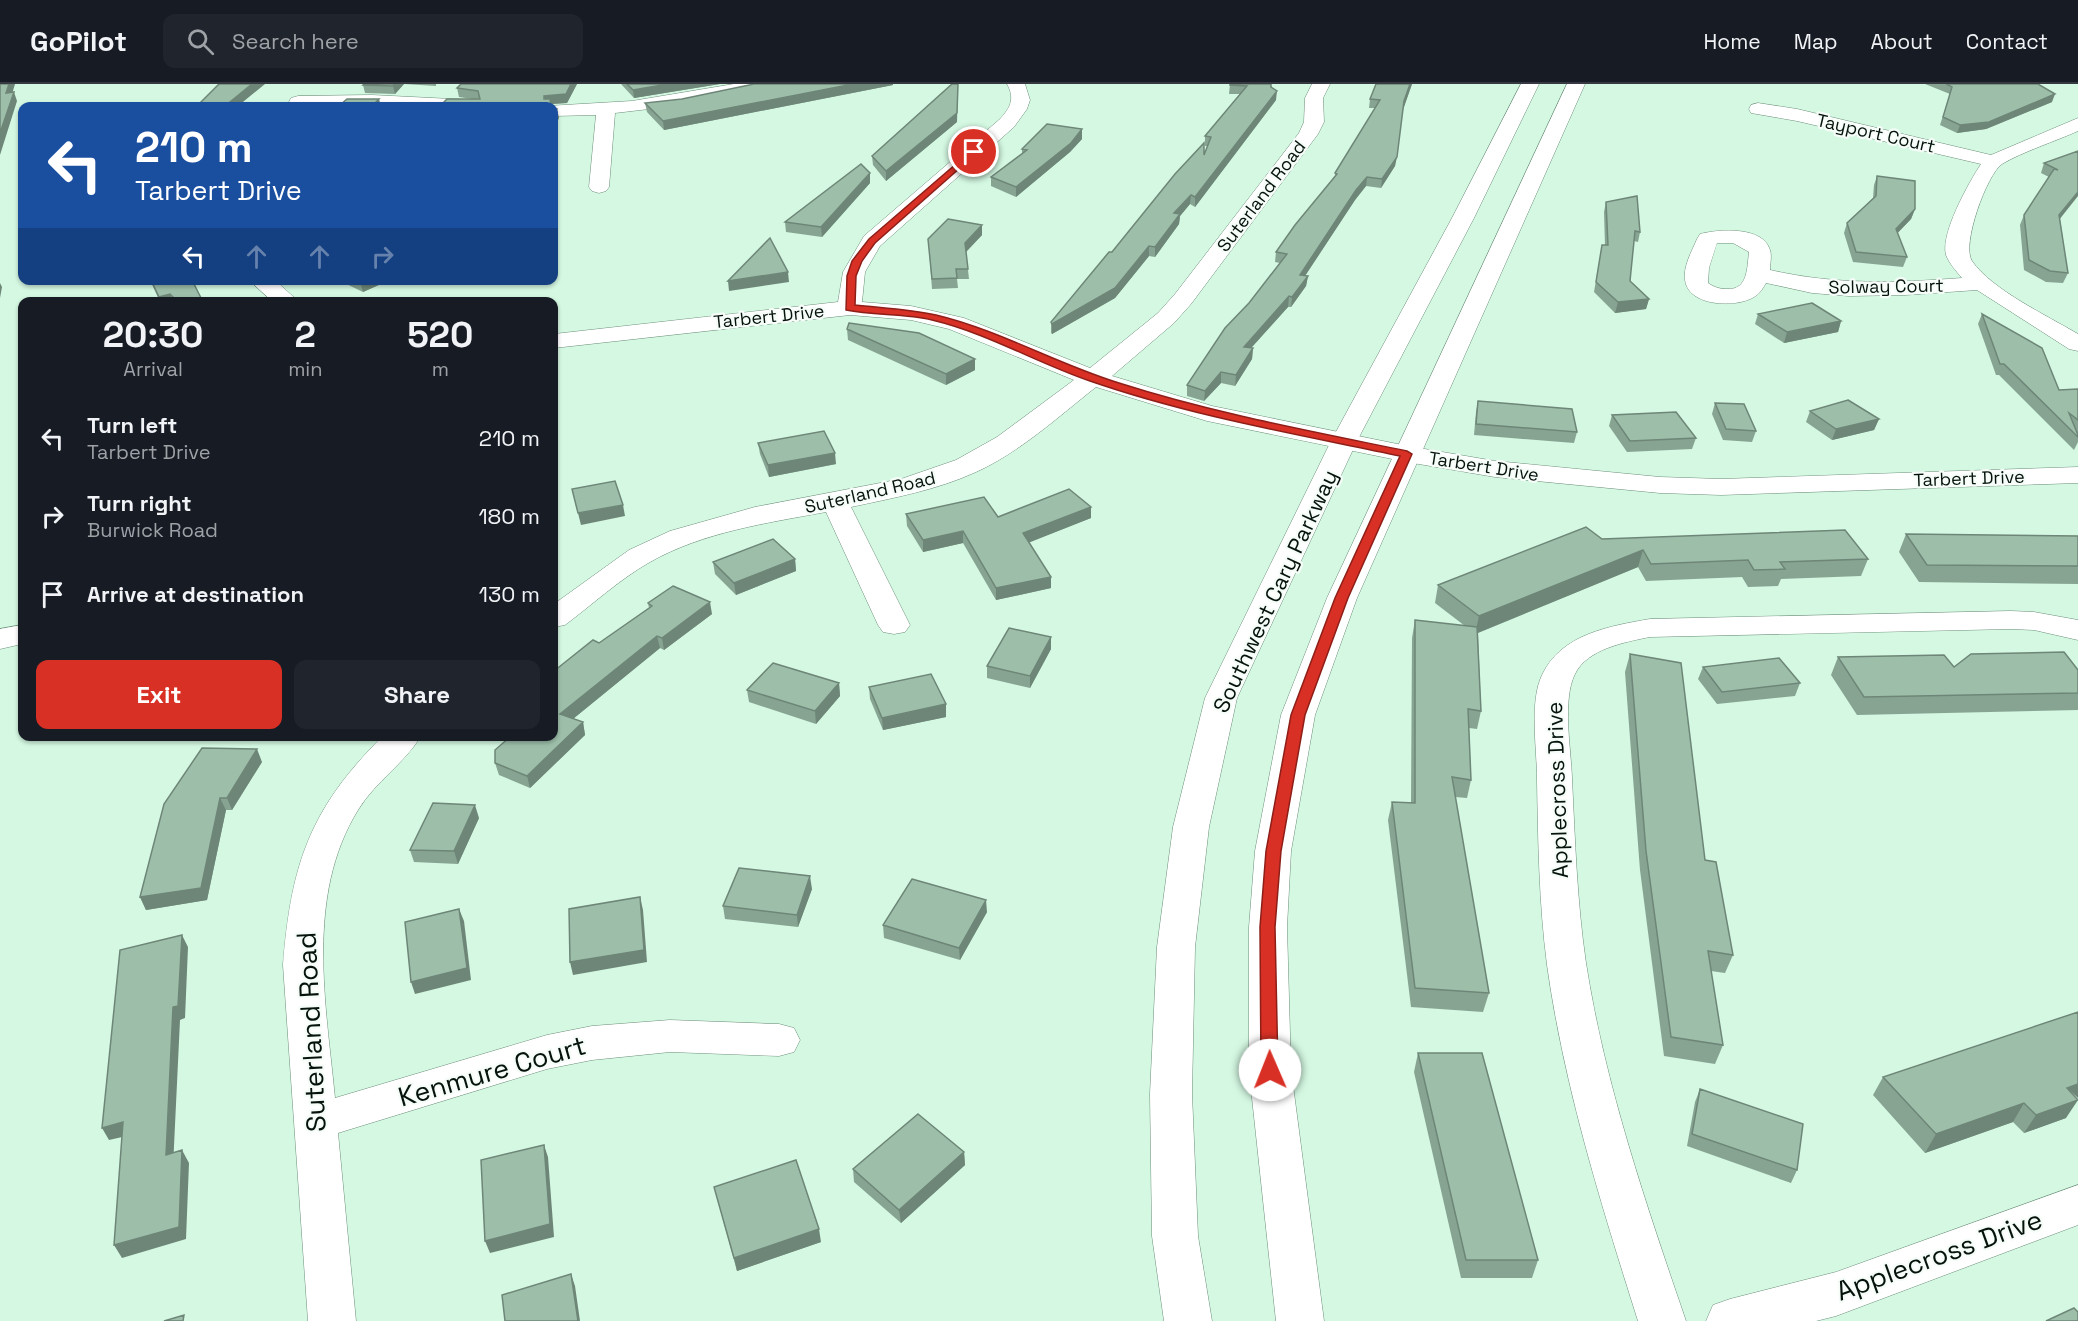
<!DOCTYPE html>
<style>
:root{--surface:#171b24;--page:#20242c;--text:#f1f3f6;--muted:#9ea1a6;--line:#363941;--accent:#d93025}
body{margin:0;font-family:"Space Grotesk",sans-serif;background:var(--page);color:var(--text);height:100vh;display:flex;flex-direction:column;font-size:22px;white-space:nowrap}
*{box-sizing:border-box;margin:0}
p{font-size:20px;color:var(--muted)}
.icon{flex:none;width:33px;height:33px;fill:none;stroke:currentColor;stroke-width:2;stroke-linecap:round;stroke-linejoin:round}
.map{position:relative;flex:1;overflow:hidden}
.details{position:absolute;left:18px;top:213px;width:540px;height:444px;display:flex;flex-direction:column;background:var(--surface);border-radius:12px;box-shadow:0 2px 4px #0004}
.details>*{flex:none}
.top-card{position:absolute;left:18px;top:18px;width:540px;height:183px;border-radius:12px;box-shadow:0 2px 4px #0004;background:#1a4fa0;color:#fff;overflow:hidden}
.pin{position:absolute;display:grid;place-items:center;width:51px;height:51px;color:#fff;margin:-26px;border:3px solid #fff;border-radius:50%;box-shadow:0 2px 6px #0007}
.me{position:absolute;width:66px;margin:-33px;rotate:359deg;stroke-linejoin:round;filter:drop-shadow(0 0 4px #0008)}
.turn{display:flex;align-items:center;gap:21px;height:126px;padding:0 18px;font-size:27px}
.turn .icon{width:78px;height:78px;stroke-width:2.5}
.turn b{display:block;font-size:42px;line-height:51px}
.lanes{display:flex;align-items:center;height:57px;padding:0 18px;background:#0003;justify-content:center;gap:30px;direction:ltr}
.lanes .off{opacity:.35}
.eta{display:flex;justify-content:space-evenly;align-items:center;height:102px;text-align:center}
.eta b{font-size:36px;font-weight:700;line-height:42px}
.button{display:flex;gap:12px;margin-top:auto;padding:12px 18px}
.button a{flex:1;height:69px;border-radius:12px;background:var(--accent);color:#fff;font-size:24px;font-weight:700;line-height:69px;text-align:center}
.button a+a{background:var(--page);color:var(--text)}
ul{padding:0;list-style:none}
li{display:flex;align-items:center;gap:18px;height:78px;padding:0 18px}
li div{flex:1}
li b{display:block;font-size:22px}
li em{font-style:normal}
header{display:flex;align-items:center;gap:36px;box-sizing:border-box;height:84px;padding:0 30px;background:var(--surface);border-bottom:2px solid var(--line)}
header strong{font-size:28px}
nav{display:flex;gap:33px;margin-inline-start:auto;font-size:21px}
.search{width:420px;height:54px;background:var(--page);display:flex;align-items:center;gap:15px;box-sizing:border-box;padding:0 21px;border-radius:12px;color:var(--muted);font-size:22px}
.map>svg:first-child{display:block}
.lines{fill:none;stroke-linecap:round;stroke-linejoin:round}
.minor-casing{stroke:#6d8e7a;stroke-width:1}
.major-casing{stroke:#6d8e7a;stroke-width:1}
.minor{fill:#fff;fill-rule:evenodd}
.major{fill:#fff;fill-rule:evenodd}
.wall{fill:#87a492}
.shaded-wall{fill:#6e8677}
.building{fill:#9dbfaa;stroke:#6e8677;stroke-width:1.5}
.route{fill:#d93025;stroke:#8d1f18;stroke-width:1.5}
.labels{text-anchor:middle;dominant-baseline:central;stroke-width:4.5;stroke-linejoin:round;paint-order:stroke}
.far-street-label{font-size:18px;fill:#06130c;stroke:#f6fdf9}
.street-label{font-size:22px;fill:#06130c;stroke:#f6fdf9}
.near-street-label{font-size:27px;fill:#06130c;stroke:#f6fdf9}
</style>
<header>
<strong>GoPilot</strong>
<div class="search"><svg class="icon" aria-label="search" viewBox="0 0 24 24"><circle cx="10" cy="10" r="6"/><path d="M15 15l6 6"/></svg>Search here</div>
<nav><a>Home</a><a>Map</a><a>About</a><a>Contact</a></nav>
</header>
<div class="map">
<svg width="2078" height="1237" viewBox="0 0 2078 1237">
<rect width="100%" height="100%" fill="#d4f8e2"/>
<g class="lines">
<g class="minor-casing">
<path id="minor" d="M734 0H769L766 4 683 21 615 29 609 103 606 107 599 109 592 107 589 103 596 31 554 32V22H547L632 17Z
M1007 0H1025L1030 16 1027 25 1014 43 880 162 865 188 862 218 911 222 964 234 1090 284 1158 229 1175 210 1299 49 1304 38 1305 14 1312 0H1330L1323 14 1324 38 1318 50 1191 220 1174 239 1112 292 1212 322 1407 362 1495 377 1660 393 1721 395 2078 383V399L1721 411 1660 409 1495 393 1407 378 1207 337 1096 303C1058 333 1020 368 976 388 937 406 893 414 851 423L910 541 905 548 894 550 883 548 878 541 826 428C767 439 703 448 650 478 620 495 593 520 565 541L554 543V520L629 466 670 447 755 423 901 395 956 376 997 353 1074 296 949 245 911 236 850 231 554 264V250L838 218 843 188 864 152 1000 35C1011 23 1015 14 1007 0Z
M372 11 472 16 479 18 481 22H294L289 18 291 14 298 12Z
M1758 19 1797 25 1991 71 2078 34V47C2056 57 2022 68 2002 80 1987 90 1961 161 1972 177 1992 206 2048 232 2078 250V267L2069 265 1977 206 1905 211 1849 212 1812 209 1766 199C1763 204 1760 210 1754 213 1737 224 1688 223 1685 196 1683 182 1692 167 1697 155L1700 150C1719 145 1763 142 1770 166 1772 172 1770 180 1770 186 1836 201 1895 199 1962 194 1956 187 1949 179 1946 171 1940 150 1969 98 1981 80L1797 37 1751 29 1749 25 1751 21ZM1717 159H1733L1749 168C1747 184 1748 206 1727 205 1719 205 1714 203 1708 199L1709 184Z
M249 196H275L299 218H273Z
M2011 527 2034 528 2078 536V556L2034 546 2011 545 1650 553C1625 558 1587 565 1575 590 1562 616 1571 665 1572 694 1575 756 1577 818 1586 879 1605 1001 1646 1120 1686 1237H1638C1601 1120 1564 1002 1547 881 1539 819 1538 757 1537 695 1537 665 1529 618 1542 591 1561 550 1610 542 1650 535Z
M22 541V560L0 565V545Z
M383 652H421C404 680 375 698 358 726 305 812 326 920 335 1014L547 951 592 942 670 936 779 940 794 944 800 956 794 968 779 972 670 968 592 976 547 985 338 1049 356 1237H308L283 881C291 780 310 724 383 652Z
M2078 1101V1141L1836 1232 1816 1237H1706L1713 1221 1730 1215 1836 1188Z"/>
</g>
<g class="major-casing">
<path id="major" d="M1521 0H1539L1474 134 1357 357 1237 614 1209 743 1195 863 1192 1010 1198 1152 1212 1237H1164L1152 1152 1150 1010 1157 863 1173 743 1205 614 1331 357 1452 134Z
M1567 0H1585L1357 514 1315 631 1291 767 1287 843 1291 986 1324 1237H1276L1249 986V843L1255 767 1281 631 1327 514Z"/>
</g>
<use href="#minor" class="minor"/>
<use href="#major" class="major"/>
</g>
<path class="wall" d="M364 0H436V2L404 0 395 10 365 9 363 1Z
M461 0H577L567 19 551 20 472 15 459 13 457 4Z
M621 0H720L634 14Z
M754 0H893V1L664 46 647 28 645 19 682 15Z
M1230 0 1271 3 1276 16 1195 123 1190 120 1180 132 1179 140 1155 173 1149 172 1115 214 1052 250 1051 249V238L1112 168 1204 71 1208 62H1205V52L1240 10H1229Z
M1376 0H1412L1403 25 1395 82 1381 104 1366 102 1355 116 1305 192H1308L1306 202 1291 223H1288L1251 264H1253L1252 275 1235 302 1221 299 1204 317 1187 312V301L1280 179 1275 178 1276 168 1335 92V89L1375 24H1369L1370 15Z
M1925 0H2038L2052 18 1986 45 1957 49 1940 41 1950 10Z
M957 38 886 97 873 81 872 72Z
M1082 45V55L1070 68 1016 113 991 102V93L1022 70V65Z
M2078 67 2060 135 2068 189 2063 199 2046 198 2024 186 2020 141 2024 131 2049 93 2041 89 2044 79Z
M870 89V99L822 153 786 148 785 138Z
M1877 92 1915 125 1911 135 1897 149 1907 173 1903 183 1853 178 1844 149 1847 139 1873 114 1874 101Z
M1606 118 1640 148 1638 158 1634 157 1630 197 1649 215 1646 225 1615 229 1594 208 1602 161H1605L1604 128Z
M982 141V151L966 168 969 195H957L958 204 932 205 929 165Z
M150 196H192L203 218H160Z
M338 196H390L363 208Z
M1758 230 1841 237 1838 248 1784 259 1755 240Z
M1982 230 2059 306 2078 305V358L2074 366 1999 291H1996L1978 240Z
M847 245 975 275V286L946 301 848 256Z
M1478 317 1577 348 1574 359 1474 351 1476 328Z
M1715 319 1756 347 1752 358 1723 356 1712 330Z
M1810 327 1879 335 1874 346 1832 356 1806 338Z
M1612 331 1696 354 1692 365 1627 368 1609 342Z
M758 359 836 380 769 393 760 370Z
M1091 423V434L1029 458 1051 504 996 516 963 459 923 468 907 442 906 430 998 433Z
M1906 450 2078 452V500L1919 498 1899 468Z
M1602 455 1868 475 1861 492 1781 495 1778 502 1748 503 1742 493 1646 497 1638 483 1478 549 1481 627 1477 645 1469 644 1471 696 1467 714 1455 713 1489 909 1483 928 1411 923 1388 736 1392 718 1411 719 1412 554 1415 536 1465 542 1435 519 1438 501Z
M795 475 796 487 736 511 715 490 713 478Z
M648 519 712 530 664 566 660 564 573 635 583 638 585 651 530 704 499 691 495 679 554 652V587L599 559 649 524Z
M1051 553V565L1030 604 987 594V582Z
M1630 570 1705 776 1733 871 1725 889 1711 887 1723 961 1715 980 1664 972 1640 786 1625 588Z
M1838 573 1954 583 2078 586V626L1857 631 1831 591Z
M1703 583 1800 599 1795 612 1717 620 1698 595Z
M839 599 840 612 816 640 749 618 747 606Z
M869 603 946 633 883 646 870 615Z
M262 678 232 726H226L207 816 146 826 140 813 164 720Z
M479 734 458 780 414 778 410 766Z
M812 805 798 843 725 835 723 822Z
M987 828 960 876 884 854 883 841Z
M2078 928 2066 1034 2024 1049 2013 1038 1925 1069 1873 1011 1883 993Z
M1418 969 1538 1176 1532 1194H1461L1414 988Z
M1700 1005 1797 1086 1791 1099 1687 1062 1695 1018Z
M964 1068 965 1081 901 1139 854 1098 853 1085Z
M714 1103 821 1158 737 1187Z"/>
<path class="shaded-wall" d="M9 0H15L10 17 6 9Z
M252 0H265L238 22H225Z
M395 0H404L395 10 393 2Z
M571 0H577L567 19 551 20V22L545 20 544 12Z
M668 0H720L634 14 633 6Z
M853 0H893V1L664 46 663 37Z
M958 0 957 38 886 97V87Z
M1410 0H1412L1403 26 1404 17Z
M1277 7 1276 16 1195 123V113Z
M14 8 17 17 0 71V49Z
M2055 10 2052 18 1986 45 1957 49 1960 41Z
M379 15 381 22H372Z
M557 25 559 34 554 45V32Z
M1082 45V55L1070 68 1016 113V103Z
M1397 73 1395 82 1381 104 1382 95Z
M870 89V99L822 153 821 143Z
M1367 93 1366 102 1355 116 1299 201 1300 191 1356 106Z
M2078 108V112L2055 141 2059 131Z
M1191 111 1190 120 1180 132 1179 140 1155 173V163L1174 129Z
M1915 125 1911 135 1892 155 1896 145Z
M982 141V151L965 169V159Z
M1149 162V172L1115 214 1052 250V240Z
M788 188 789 198 729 207 728 197Z
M1308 192 1306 202 1291 223 1292 213Z
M362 196H390L363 208 360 197Z
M0 199 2 203 0 214Z
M170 210 173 218H160L159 213Z
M1289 212 1288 223 1243 273 1244 263Z
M1649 215 1646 225 1615 229 1618 218Z
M1841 237 1838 248 1784 259 1787 248Z
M1253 264 1252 275 1235 302 1236 291Z
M975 275V286L946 301V290Z
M1221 288V299L1204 317 1205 307Z
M1879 335 1874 346 1832 356 1836 345Z
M835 369 836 380 769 393 768 381Z
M623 421 625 432 581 441 578 429Z
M1091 423V434L1023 461V449Z
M963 447V459L923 468V456Z
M1643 466 1638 483 1475 550 1479 532Z
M795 475 796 487 736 511 734 499Z
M1051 493V504L996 516V504Z
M710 518 712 530 664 566 662 554Z
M657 552 660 564 563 643 560 630Z
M1051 553V565L1030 604V592Z
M839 599 840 612 816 640 815 627Z
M946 620V633L883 646 882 634Z
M583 638 585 651 530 704 527 692Z
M257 665 262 678 232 726 227 714Z
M220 714 226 726 207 816 146 826 140 813Z
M475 721 479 734 458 780 454 767Z
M810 792 812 805 798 843 797 831Z
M640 813 643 826 647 878 573 891 570 878Z
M986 816 987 828 960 876 959 864Z
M459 825 464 837 471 896 415 910 411 898Z
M182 851 188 863 185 934 180 936 173 1083 166 1071 173 923Z
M2078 1000V1014L2067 1004Z
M2078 1016 2066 1034 2024 1049 2036 1031Z
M2024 1019 2013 1038 1925 1069 1936 1050Z
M123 1038 131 1051 109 1056 102 1044Z
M544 1061 548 1073 554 1153 490 1169 485 1157Z
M182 1066 189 1079 186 1155 122 1174 114 1161Z
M964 1068 965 1081 901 1139 899 1126Z
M819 1145 821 1158 737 1187 734 1174Z
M571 1190 575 1202 580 1237H578Z"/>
<path class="building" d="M0 0H9L6 9 14 8 0 49Z
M219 0H252L225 22H197Z
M364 0H395L393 2 363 1Z
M461 0H571L566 10 544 12V15H550L551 22H440L447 15H480L478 7 457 4Z
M627 0H668L633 6Z
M754 0H853L663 37 645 19 682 15Z
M952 0H958L957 29 886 87 872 72Z
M1230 0H1271V3L1277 7 1195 113 1191 111 1174 129 1180 130 1155 163 1149 162 1115 204 1052 240 1051 238 1109 168H1112L1175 90 1204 59V71L1211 53 1205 52 1247 2 1230 1Z
M1376 0H1410L1404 17 1397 73 1382 95 1367 93 1356 106 1300 191 1308 192 1292 213 1289 212 1244 263 1253 264 1236 291 1221 288 1205 307 1187 301 1225 244 1249 219 1287 170 1276 168 1295 141 1337 90 1335 89 1380 16 1370 15Z
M1946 0H2038L2055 10 1989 38 1960 41 1943 33 1952 3Z
M347 15H379L372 22H339Z
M554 25H557L554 32Z
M1047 40 1082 45 1071 59 1016 103 991 93 1027 66 1022 65Z
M2078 67V108L2059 131 2068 189 2050 187 2029 176 2024 131 2054 85 2058 86 2044 79Z
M861 80 870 89 821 143 785 138Z
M1877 92 1915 97V125L1896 145 1907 173 1856 168 1847 139 1876 112Z
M1637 112 1640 148 1635 147 1630 197 1649 215 1618 218 1596 198 1602 161H1608L1606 118Z
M948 135 982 141 965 159 968 185H956L957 194 932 195 928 155Z
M770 154 788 188 728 197Z
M151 196H192L203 218H178L170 210 159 213Z
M1812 219 1841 237 1787 248 1758 230Z
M1982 230 2042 264 2059 306 2078 305V336L2069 329 2078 351V353L2004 280H2000Z
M849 239 919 249 975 275 946 290 847 245Z
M1848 316 1879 335 1836 345 1810 327Z
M1478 317 1572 325 1577 348 1476 340Z
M1715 319 1744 320 1756 347 1726 345Z
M1676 328 1696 354 1630 357 1612 331Z
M824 347 835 369 768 381 758 359Z
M615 397 623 421 578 429 572 405Z
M1069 405 1091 423 1023 449 1051 493 996 504 963 447 923 456 906 430 984 413 998 433Z
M1586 443 1602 455 1845 446 1868 475 1780 478 1785 485 1754 486 1748 476 1651 480 1643 466 1479 532 1438 501Z
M1906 450 2078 452V482L1927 481Z
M773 455 795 475 734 499 713 478Z
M673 502 710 518 662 554 657 552 560 630 583 638 527 692 495 679V666L511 652H554V596L556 595 554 594V587L593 556 599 559 652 522 648 519Z
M1415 536 1477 543 1481 627 1468 625 1471 696 1452 693 1489 909 1415 904 1392 718 1415 719Z
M1009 544 1051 553 1030 592 987 582Z
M2064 568 2078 586V609L1864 613 1838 573 1944 571 1954 583 1971 570Z
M1630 570 1681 579 1705 776 1716 778 1733 871 1708 867 1723 961 1671 953 1646 767Z
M1779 574 1800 599 1722 608 1703 583Z
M773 579 839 599 815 627 747 606Z
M931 590 946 620 882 634 869 603Z
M202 664 257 665 227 714H220L201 804 140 813 164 720Z
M433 719 475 721 454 767 410 766Z
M739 784 810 792 797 831 723 822Z
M912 795 986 816 959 864 883 841Z
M640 813 644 866 570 878 569 825Z
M459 825 467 884 411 898 405 838Z
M182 851 178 922 173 923 166 1071 182 1066 179 1143 114 1161 123 1038 102 1044 120 866Z
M2078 928V1000L2067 1004 2078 1016 2036 1031 2024 1019 1936 1050 1883 993Z
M1418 969H1482L1538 1176H1466Z
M1700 1005 1803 1040 1797 1086 1692 1050Z
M918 1030 964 1068 899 1126 853 1085Z
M544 1061 550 1140 485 1157 481 1076Z
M796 1076 819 1145 734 1174 714 1103Z
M571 1190 578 1237H505L502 1211Z
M2074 1224 2078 1228V1237H2046Z
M184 1231 183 1237H164Z"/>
<path class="route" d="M971 67 978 68 875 159 862 177 856 192 855 221C882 224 909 225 936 231 999 246 1057 280 1119 299 1213 329 1310 347 1407 367L1412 370 1348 514 1305 631 1281 767 1275 843 1278 986 1276 991 1270 993 1264 991 1261 986 1260 843 1266 767 1291 631 1335 514 1400 372C1296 350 1191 332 1090 297 1037 279 987 249 932 236 904 229 874 232 846 226L847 192 852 177 869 155Z"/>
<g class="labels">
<g class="far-street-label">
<text transform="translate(1876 49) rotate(13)">Tayport Court</text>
<text transform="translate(1261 112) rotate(-53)">Suterland Road</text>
<text transform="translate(1886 202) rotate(-1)">Solway Court</text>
<text transform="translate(769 232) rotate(-6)">Tarbert Drive</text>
<text transform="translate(1484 382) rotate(9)">Tarbert Drive</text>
<text transform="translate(1969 394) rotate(-2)">Tarbert Drive</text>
<text transform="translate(870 408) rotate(-13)">Suterland Road</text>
</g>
<g class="street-label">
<text transform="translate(1275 507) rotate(-65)">Southwest Cary Parkway</text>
<text transform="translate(1557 706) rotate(-92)">Applecross Drive</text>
</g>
<g class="near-street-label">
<text transform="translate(311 948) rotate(-93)">Suterland Road</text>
<text transform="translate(492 987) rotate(-16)">Kenmure Court</text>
<text transform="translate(1939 1171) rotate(-20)">Applecross Drive</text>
</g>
</g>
</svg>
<div class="pin" style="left:974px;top:68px;background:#d93025"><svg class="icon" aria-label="arrive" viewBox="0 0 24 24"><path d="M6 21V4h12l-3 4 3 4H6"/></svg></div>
<svg class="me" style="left:1270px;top:986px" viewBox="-20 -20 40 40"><circle r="19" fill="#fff"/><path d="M0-13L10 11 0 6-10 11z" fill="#d93025"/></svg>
<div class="top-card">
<div class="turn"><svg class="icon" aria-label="left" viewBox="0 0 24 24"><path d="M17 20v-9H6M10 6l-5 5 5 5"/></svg><div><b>210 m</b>Tarbert Drive</div></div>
<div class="lanes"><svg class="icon" aria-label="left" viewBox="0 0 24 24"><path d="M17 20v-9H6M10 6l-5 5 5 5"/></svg><svg class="icon off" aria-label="ahead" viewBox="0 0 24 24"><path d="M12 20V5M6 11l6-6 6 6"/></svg><svg class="icon off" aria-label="ahead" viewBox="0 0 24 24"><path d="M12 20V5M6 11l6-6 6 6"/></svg><svg class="icon off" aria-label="right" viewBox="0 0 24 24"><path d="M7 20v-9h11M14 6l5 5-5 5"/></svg></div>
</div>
<section class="details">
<div class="eta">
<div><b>20:30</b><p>Arrival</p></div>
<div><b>2</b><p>min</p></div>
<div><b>520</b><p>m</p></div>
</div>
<ul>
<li><svg class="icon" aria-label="left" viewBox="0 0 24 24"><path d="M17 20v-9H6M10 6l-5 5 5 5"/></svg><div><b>Turn left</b><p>Tarbert Drive</p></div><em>210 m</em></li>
<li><svg class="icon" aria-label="right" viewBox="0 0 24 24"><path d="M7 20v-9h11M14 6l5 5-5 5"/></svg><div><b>Turn right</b><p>Burwick Road</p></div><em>180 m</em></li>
<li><svg class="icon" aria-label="arrive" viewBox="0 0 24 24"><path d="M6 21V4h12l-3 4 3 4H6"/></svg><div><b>Arrive at destination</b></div><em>130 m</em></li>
</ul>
<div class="button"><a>Exit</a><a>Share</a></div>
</section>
</div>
